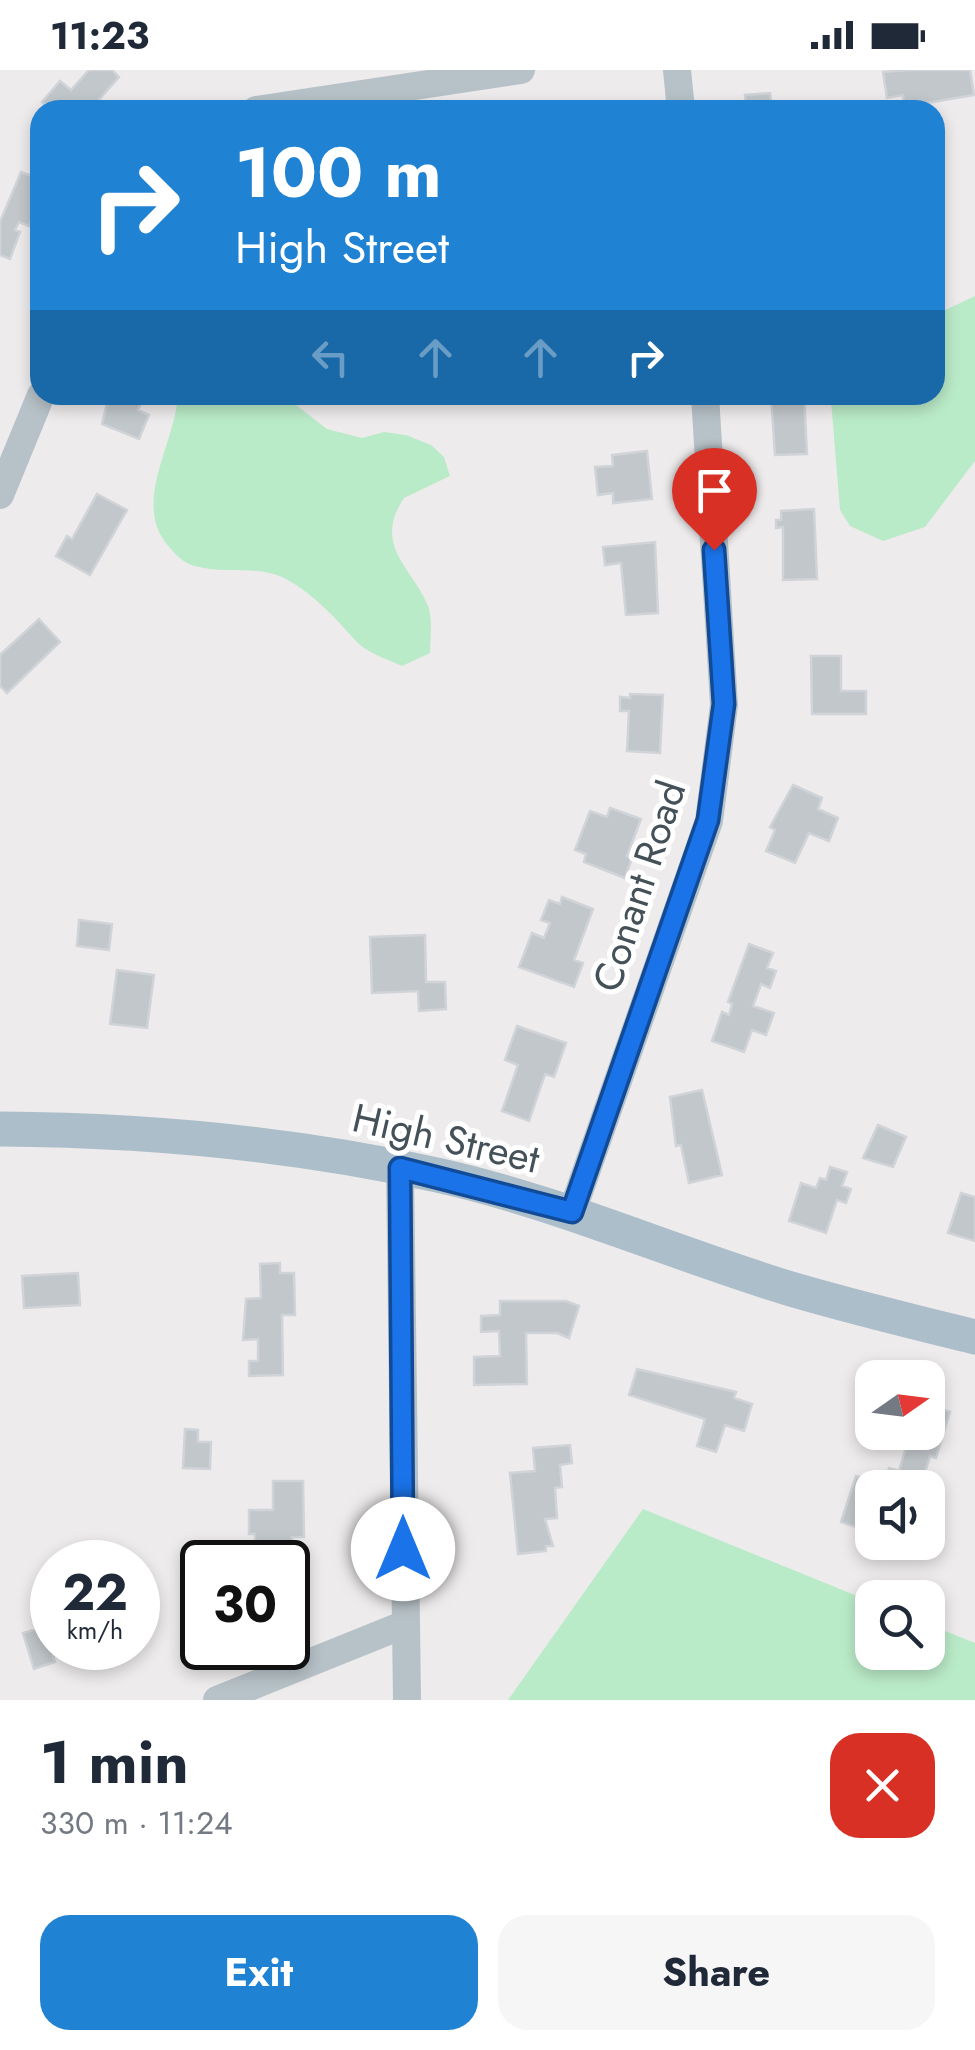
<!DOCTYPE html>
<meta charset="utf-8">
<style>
:root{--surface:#fff;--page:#f6f6f7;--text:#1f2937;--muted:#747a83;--accent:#2082d3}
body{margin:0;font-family:Jost,sans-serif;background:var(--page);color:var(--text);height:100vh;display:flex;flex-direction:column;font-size:38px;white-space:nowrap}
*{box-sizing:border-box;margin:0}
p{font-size:32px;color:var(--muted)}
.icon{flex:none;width:55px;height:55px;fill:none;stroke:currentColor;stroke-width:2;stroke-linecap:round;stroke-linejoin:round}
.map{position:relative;height:1630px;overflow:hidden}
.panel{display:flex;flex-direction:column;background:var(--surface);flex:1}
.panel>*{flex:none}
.guide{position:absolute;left:30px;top:30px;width:915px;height:305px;border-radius:30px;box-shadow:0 5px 15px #0003;background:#2082d3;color:#fff;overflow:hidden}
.needle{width:65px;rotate:76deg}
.controls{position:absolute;left:855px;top:1290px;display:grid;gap:20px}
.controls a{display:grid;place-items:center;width:90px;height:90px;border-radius:20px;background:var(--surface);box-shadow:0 5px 15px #0003;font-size:50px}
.speed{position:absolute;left:30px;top:1470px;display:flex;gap:20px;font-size:50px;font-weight:700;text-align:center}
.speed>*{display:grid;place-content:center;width:130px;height:130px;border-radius:50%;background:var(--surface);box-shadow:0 5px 15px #0003;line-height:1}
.speed small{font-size:25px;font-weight:400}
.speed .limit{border:5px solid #111;border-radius:15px;background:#fff;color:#111}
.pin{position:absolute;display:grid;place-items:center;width:85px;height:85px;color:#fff;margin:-102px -42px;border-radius:50% 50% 50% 0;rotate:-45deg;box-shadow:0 0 10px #0007}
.pin .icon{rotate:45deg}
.me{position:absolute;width:110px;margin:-55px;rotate:0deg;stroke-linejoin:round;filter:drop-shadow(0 0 8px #0008)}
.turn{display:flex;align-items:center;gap:35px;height:210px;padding:0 40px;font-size:45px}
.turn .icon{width:130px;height:130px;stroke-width:2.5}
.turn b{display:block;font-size:70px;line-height:85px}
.lanes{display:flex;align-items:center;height:95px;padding:0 40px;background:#0003;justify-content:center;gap:50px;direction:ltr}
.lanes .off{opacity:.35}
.round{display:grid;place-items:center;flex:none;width:105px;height:105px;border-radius:30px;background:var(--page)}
.head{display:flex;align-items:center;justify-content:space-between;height:170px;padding:0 40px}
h1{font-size:60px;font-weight:700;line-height:75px}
.action{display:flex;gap:20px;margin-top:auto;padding:20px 40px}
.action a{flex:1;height:115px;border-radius:30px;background:var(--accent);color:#fff;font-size:40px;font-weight:700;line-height:115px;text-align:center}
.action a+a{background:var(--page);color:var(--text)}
.status{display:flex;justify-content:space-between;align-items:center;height:70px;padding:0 50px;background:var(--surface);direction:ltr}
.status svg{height:28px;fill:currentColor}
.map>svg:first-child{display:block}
.green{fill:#baebc8}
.building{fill:#c2c7cb;stroke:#d0d3d7;stroke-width:2.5}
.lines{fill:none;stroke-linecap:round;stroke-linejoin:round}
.minor{stroke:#b7c2c8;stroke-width:28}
.major{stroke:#acbeca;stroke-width:35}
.route-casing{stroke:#114b97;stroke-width:25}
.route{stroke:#1a73e8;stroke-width:18}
.labels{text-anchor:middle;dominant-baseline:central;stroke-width:10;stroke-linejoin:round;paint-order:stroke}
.street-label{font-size:40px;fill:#455158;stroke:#fff}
</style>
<div class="status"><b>11:23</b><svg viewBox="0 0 49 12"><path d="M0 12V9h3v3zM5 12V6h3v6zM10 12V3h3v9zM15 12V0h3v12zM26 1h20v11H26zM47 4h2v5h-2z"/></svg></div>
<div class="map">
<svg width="975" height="1630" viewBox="0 0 975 1630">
<rect width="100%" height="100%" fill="#eeebec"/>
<path class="green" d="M975 226V391L925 457 883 471 850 456 840 440 831 330 834 325H935V245Z
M178 325H283L327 359 362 368 384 362 406 365 431 375 444 387 450 406 404 428C372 476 413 498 428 536 433 549 430 570 430 583L402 596C387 589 366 583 355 570 334 547 315 525 286 509 258 494 225 505 195 496 185 494 177 486 170 478 130 435 175 375 178 325Z
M643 1439 872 1532V1582H928V1554L975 1573V1630H508Z"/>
<path class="building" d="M89 0H112L119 7 96 33 100 36 97 40H52L42 32 60 11 71 20Z
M909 0H970L974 25 904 37 903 25 887 28 883 2Z
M770 23 772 40H746L745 25Z
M21 102 40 109V128L29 156 19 152 15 160 20 162 10 189 0 185V152Z
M109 325H144L138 340 149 345 139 369 102 354Z
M771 325H804L807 384 775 385Z
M647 381 652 429 613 433V423L598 425 595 397 613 396 612 385Z
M97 424 127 440 90 505 56 486 67 466 72 469Z
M814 439 817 509 783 510V457L776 458V450H781V441Z
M655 472 658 543 626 545 621 493 605 495 603 477Z
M39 549 60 572 7 623 0 616V585Z
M811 586H841V621H866V644H812Z
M630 624 663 625 660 683 627 681 629 641H620V627L630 628Z
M793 715 822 728 818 739 838 748 829 771 809 763 795 793 766 781 775 760 770 757Z
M610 738 641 749 627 786 632 788 625 808 584 792 586 784 575 780 590 741 607 747Z
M562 827 593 839 574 890 583 893 574 917 519 897 532 863 544 868 550 853 541 850 549 830 560 834Z
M79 850 112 854 109 880 77 876Z
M425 865 426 912H445L446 939 419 941 418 921 372 923 370 867Z
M749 874 773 883 767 898 776 901 770 918 761 914 753 936 774 943 766 965 752 960 744 982 712 971 722 942 729 945 732 934 728 932Z
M117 900 154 905 147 958 110 954Z
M517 956 566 973 554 1007 545 1004 529 1051 502 1041 518 995 505 990Z
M702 1020 722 1105 689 1113 681 1075 676 1076 670 1027Z
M878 1055 906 1067 893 1097 863 1088Z
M830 1097 847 1102 842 1116 851 1119 846 1133 837 1130 826 1163 789 1151 801 1113 816 1118 820 1108 826 1110Z
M961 1123 975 1127V1171L948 1163Z
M280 1193V1203H294L295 1245H282L283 1305 249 1306V1291H258V1269L243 1270 246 1229 261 1228 260 1194Z
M78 1203 80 1235 24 1238 22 1206Z
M500 1231H566L579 1236 569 1268 557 1263H526L527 1314 474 1315V1287L500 1286 499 1261 481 1262V1246L500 1245Z
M637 1299 736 1322 734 1328 752 1334 744 1361 725 1355 716 1382 697 1376 705 1349 629 1325Z
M928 1334 950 1342 936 1388 930 1386 922 1413 872 1418V1462L841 1452 856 1406 884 1415 889 1398 899 1401 906 1377 899 1374 903 1362H928Z
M185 1359 198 1360V1372H211L210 1399 183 1398Z
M570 1375 572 1393 560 1395 562 1417 555 1418 557 1448 545 1449 553 1476H546V1481L518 1484 510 1403 535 1401 533 1378Z
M273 1411H303L304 1467H292L293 1488 254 1492 249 1489V1473H255V1464H249V1440H273Z
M52 1542V1578H95L53 1586 55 1592 34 1599 23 1563 36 1559 32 1548Z"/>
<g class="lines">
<path class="minor" d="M677 0 681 40
M256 40 521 0
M0 425 41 325
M400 1098 407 1630
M572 1142 709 751 724 635 705 325
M217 1630 403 1555"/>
<path class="major" d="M0 1059C148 1060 292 1073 437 1105 559 1132 672 1183 791 1219 852 1237 914 1252 975 1267"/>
</g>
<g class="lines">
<g class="route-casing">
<path id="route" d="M403 1479 400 1098 572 1142 708 750 724 634 714 480"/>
</g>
<use href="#route" class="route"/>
</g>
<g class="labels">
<g class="street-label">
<text transform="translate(639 816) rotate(-72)">Conant Road</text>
<text transform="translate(446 1068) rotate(13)">High Street</text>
</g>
</g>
</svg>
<div class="controls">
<a><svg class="needle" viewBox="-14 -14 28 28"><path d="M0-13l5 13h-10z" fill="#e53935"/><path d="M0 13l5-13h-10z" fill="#747a83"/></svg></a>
<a><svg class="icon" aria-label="sound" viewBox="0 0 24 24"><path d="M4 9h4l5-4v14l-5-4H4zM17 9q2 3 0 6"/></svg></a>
<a><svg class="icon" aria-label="search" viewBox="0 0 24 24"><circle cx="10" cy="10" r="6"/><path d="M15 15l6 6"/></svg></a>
</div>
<div class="speed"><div>22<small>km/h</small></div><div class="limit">30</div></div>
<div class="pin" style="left:714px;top:480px;background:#d93025"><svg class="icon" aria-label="arrive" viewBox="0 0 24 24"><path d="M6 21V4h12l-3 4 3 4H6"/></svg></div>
<svg class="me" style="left:403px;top:1479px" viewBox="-20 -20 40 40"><circle r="19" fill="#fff"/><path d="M0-13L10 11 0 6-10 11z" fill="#1a73e8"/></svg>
<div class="guide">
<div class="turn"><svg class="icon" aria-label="right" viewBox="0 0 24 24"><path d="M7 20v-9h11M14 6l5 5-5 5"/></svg><div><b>100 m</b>High Street</div></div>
<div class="lanes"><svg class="icon off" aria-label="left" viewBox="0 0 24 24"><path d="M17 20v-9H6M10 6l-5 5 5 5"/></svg><svg class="icon off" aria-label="ahead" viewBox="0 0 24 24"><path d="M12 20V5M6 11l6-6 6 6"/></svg><svg class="icon off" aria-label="ahead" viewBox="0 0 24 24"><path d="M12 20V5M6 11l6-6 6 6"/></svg><svg class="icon" aria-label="right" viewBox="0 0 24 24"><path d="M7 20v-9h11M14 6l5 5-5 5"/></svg></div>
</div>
</div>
<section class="panel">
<div class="head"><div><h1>1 min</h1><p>330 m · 11:24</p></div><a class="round" style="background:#d93025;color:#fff"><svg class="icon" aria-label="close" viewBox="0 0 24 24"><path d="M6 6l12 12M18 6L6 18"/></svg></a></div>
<div class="action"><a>Exit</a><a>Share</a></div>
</section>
